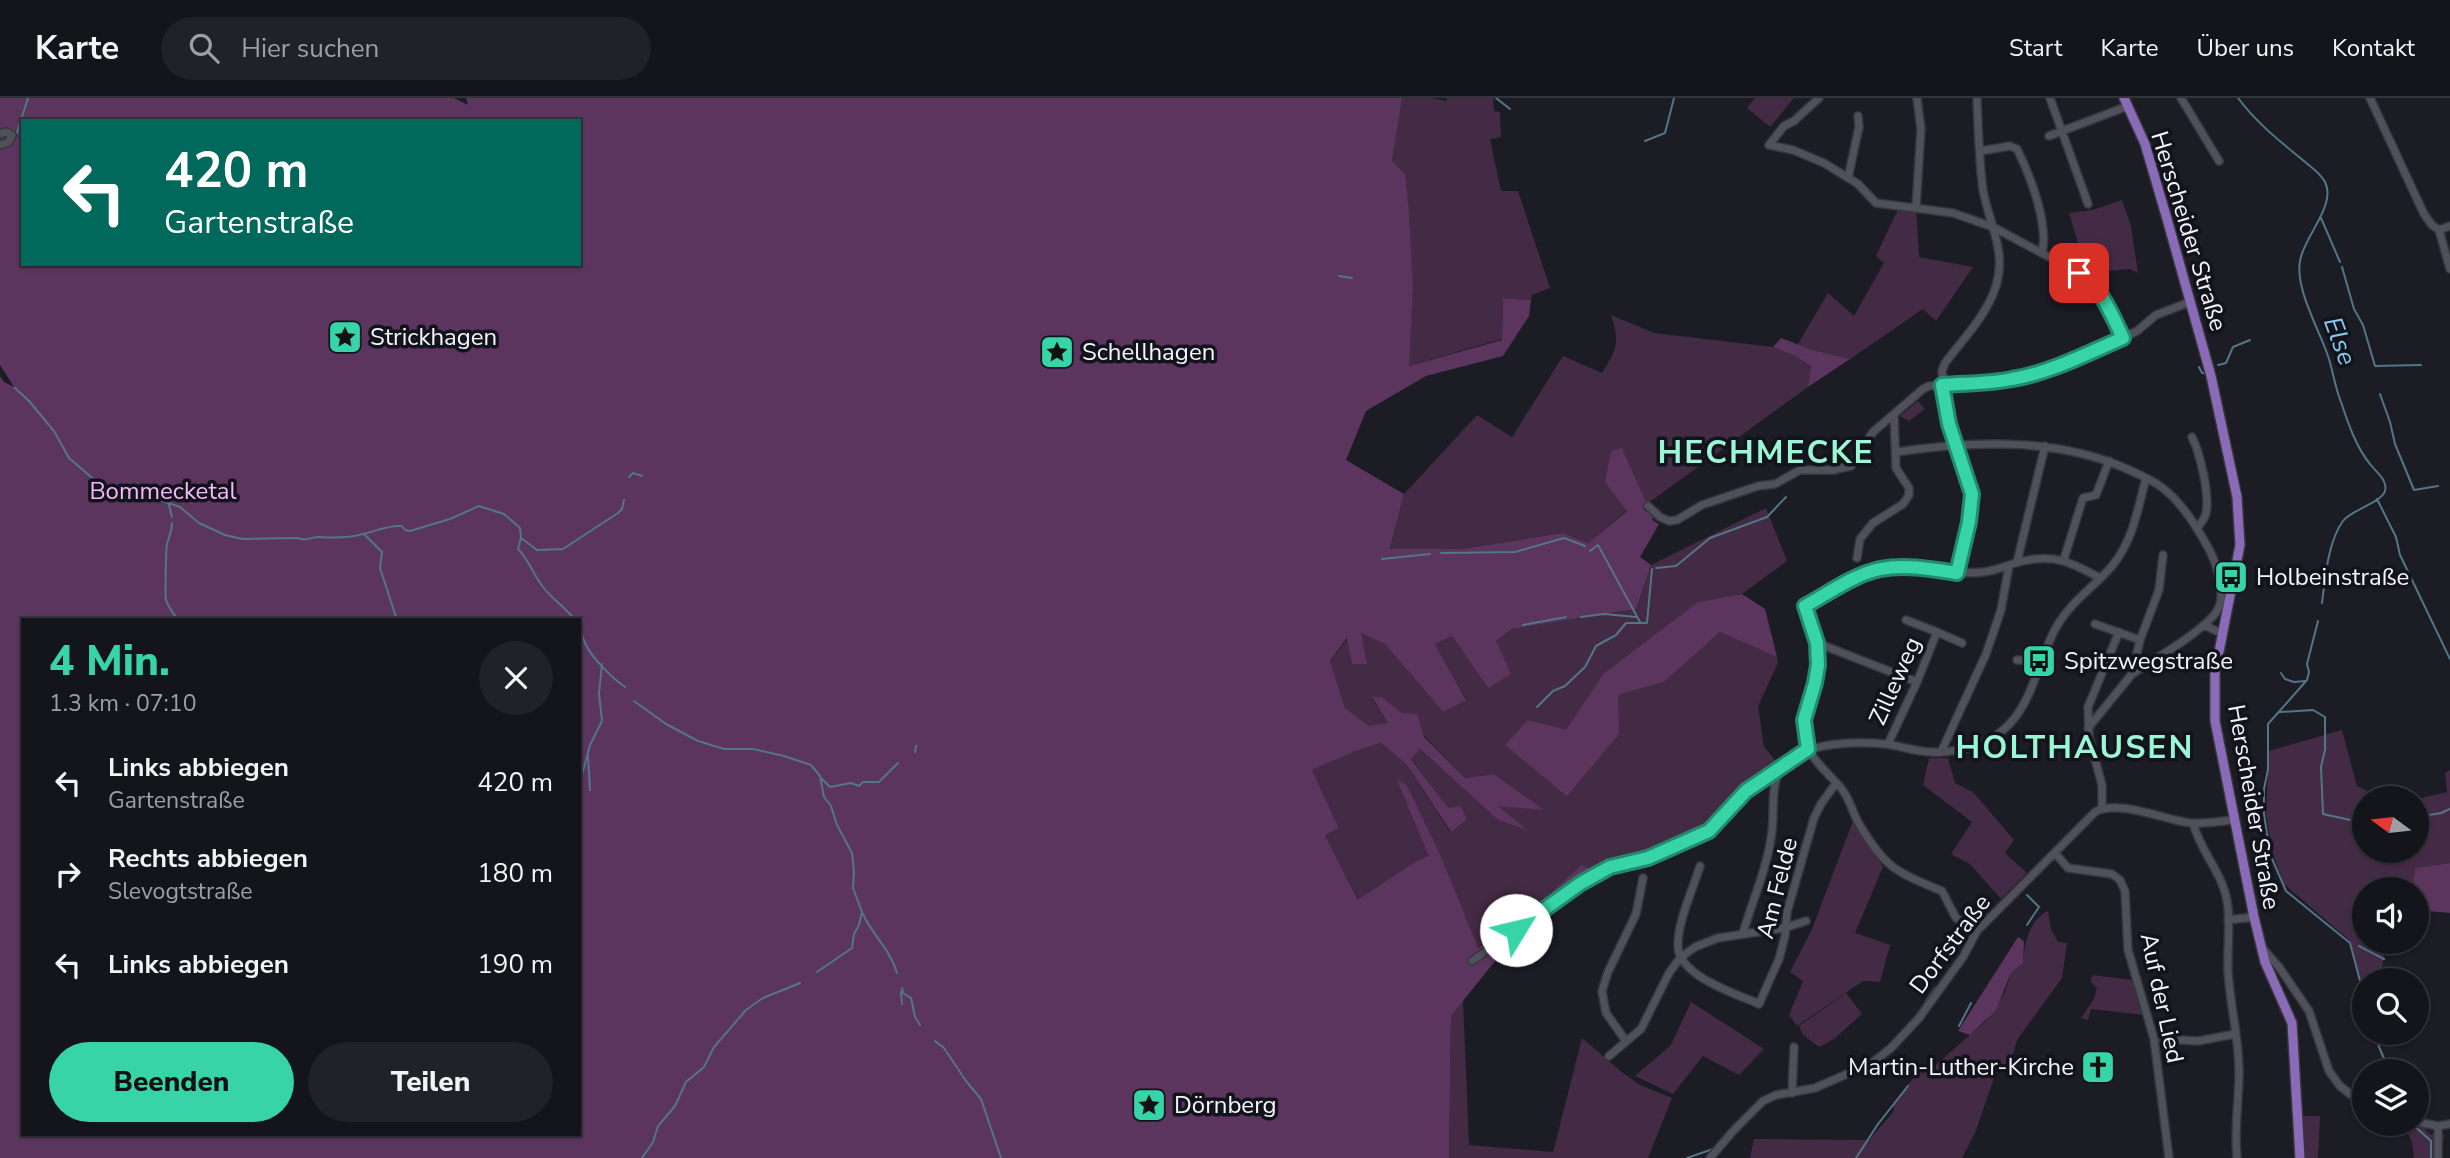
<!DOCTYPE html>
<html lang="de">
<meta charset="utf-8">
<style>
:root{--surface:#14151b;--page:#212228;--text:#f1f3f6;--muted:#9d9fa3;--line:#33343a;--accent:#36d4a7}
body{margin:0;font-family:"Nunito Sans",sans-serif;background:var(--page);color:var(--text);height:100vh;display:flex;flex-direction:column;font-size:26px;white-space:nowrap}
*{box-sizing:border-box;margin:0}
p{font-size:23px;color:var(--muted)}
.icon{flex:none;width:38px;height:38px;fill:none;stroke:currentColor;stroke-width:2;stroke-linecap:round;stroke-linejoin:round}
.map{position:relative;flex:1;overflow:hidden}
.sheet{position:absolute;left:21px;top:520px;width:560px;height:518px;display:flex;flex-direction:column;background:var(--surface);border-radius:0px;box-shadow:0 2px 5px #0004,0 0 0 2px var(--line)}
.sheet>*{flex:none}
.hud{position:absolute;left:21px;top:21px;width:560px;height:147px;border-radius:0px;box-shadow:0 2px 5px #0004,0 0 0 2px var(--line);background:#00695c;color:#fff;overflow:hidden}
.needle{width:46px;rotate:285deg}
.buttons{position:absolute;left:2352px;top:688px;display:grid;gap:14px}
.buttons a{display:grid;place-items:center;width:77px;height:77px;border-radius:50%;background:var(--surface);box-shadow:0 2px 5px #0004,0 0 0 2px var(--line);font-size:35px}
.pin{position:absolute;display:grid;place-items:center;width:60px;height:60px;color:#fff;margin:-30px;border-radius:14px;box-shadow:0 4px 10px #0006}
.me{position:absolute;width:77px;margin:-38px;rotate:54deg;stroke-linejoin:round;filter:drop-shadow(0 0 5px #0008)}
.turn{display:flex;align-items:center;gap:24px;height:147px;padding:0 28px;font-size:32px}
.turn .icon{width:91px;height:91px;stroke-width:2.5}
.turn b{display:block;font-size:49px;line-height:60px}
.round{display:grid;place-items:center;flex:none;width:74px;height:74px;border-radius:37px;background:var(--page)}
.summary{display:flex;align-items:center;justify-content:space-between;height:119px;padding:0 28px}
h1{font-size:42px;font-weight:800;line-height:52px;color:var(--accent)}
.button{display:flex;gap:14px;margin-top:auto;padding:14px 28px}
.button a{flex:1;height:80px;border-radius:42px;background:var(--accent);color:#111;font-size:28px;font-weight:800;line-height:80px;text-align:center}
.button a+a{background:var(--page);color:var(--text)}
ul{padding:0;list-style:none}
li{display:flex;align-items:center;gap:21px;height:91px;padding:0 28px}
li div{flex:1}
li b{display:block;font-size:26px}
li em{font-style:normal}
header{display:flex;align-items:center;gap:42px;box-sizing:border-box;height:98px;padding:0 35px;background:var(--surface);border-bottom:2px solid var(--line)}
header strong{font-size:33px}
nav{display:flex;gap:38px;margin-inline-start:auto;font-size:24px}
.search{width:490px;height:63px;background:var(--page);display:flex;align-items:center;gap:18px;box-sizing:border-box;padding:0 24px;border-radius:38px;color:var(--muted);font-size:26px}
.map>svg:first-child{display:block}
.green{fill:#442b45}
.forest{fill:#5c355f;fill-rule:evenodd}
.lines{fill:none;stroke-linecap:round;stroke-linejoin:round}
.stream{stroke:#527588;stroke-width:2}
.minor-casing{stroke:#36363d;stroke-width:10}
.major-casing{stroke:#36363d;stroke-width:12}
.minor{stroke:#4f505a;stroke-width:7}
.major{stroke:#8a6bb7;stroke-width:9}
.route-casing{stroke:#238a6d;stroke-width:18}
.route{stroke:#36d4a7;stroke-width:12}
.labels{text-anchor:middle;dominant-baseline:central;stroke-width:7;stroke-linejoin:round;paint-order:stroke}
.street-label{font-size:24px;fill:#f4f4fb;stroke:#12131b}
.poi-label{font-size:24px;fill:#f4f4fb;stroke:#12131b;text-anchor:start}
.park-label{font-size:24px;fill:#f7b7fb;stroke:#12131b}
.water-label{font-size:26px;font-style:italic;fill:#85caf3;stroke:#12131b}
.district-label{font-size:32px;font-weight:bold;letter-spacing:2px;fill:#9af6d4;stroke:#12131b}
</style>
<header>
<strong>Karte</strong>
<div class="search"><svg class="icon" aria-label="search" viewBox="0 0 24 24"><circle cx="10" cy="10" r="6"/><path d="M15 15l6 6"/></svg>Hier suchen</div>
<nav><a>Start</a><a>Karte</a><a>Über uns</a><a>Kontakt</a></nav>
</header>
<div class="map">
<svg width="2450" height="1060" viewBox="0 0 2450 1060">
<rect width="100%" height="100%" fill="#1b1c24"/>
<path class="green" d="M1402 0H1431L1446 3 1447 0H1493L1494 13 1500 14 1501 39 1490 41 1501 93H1518L1550 190 1532 197 1531 202 1503 200 1502 241 1408 268 1413 191 1392 63Z
M1755 0H1794L1770 29 1747 10Z
M2122 102 2131 128 2138 175 2130 171 2087 175 2069 115 2093 112Z
M1899 109H1916L1919 159 1973 169 1936 223 1923 211 1850 261 1813 252 1798 246 1828 195 1854 218 1884 165 1876 158Z
M1611 217 1654 235 1773 249 1797 259 1811 270 1808 289 1647 406 1622 351 1605 384 1627 412 1588 445 1561 435 1461 451 1390 452 1404 396 1477 317 1512 339 1563 258 1602 275C1617 251 1620 244 1611 217Z
M1918 303 1925 311 1909 323 1900 318Z
M1766 410 1787 463 1742 496 1698 504 1604 575 1566 633 1567 697 1618 597 1664 584 1720 534 1777 559 1778 565 1758 608 1764 649 1780 668 1746 690 1707 731 1647 758 1618 763 1596 772 1581 767 1549 797 1477 850 1440 756 1407 687 1396 682 1430 758 1418 762 1359 803 1325 737 1339 730 1312 672 1356 653 1381 645 1407 667 1450 734 1467 720 1461 708 1448 711 1411 660 1420 651 1498 722 1524 731 1497 707 1542 711 1494 676 1465 680 1402 615 1382 599 1372 600 1388 625 1370 629 1345 610 1330 564 1348 540 1352 566H1367L1360 534 1385 546 1443 614 1466 601 1435 546 1452 538 1488 590 1496 543 1512 531 1636 511 1651 467Z
M2342 632 2357 688 2381 700H2364V752H2417V701L2447 694 2445 675 2450 672V765L2415 770 2413 791H2364V844H2386L2380 882H2364V894L2350 843 2284 786 2272 753 2266 716 2269 653Z
M1929 660H1948L1955 685 1973 694 2014 742 2005 755 2027 775 2001 801 1970 766 1951 756 1972 724 1923 687Z
M1853 723 1883 769 1855 835 1890 847 1880 884 1863 883 1797 928 1789 917 1803 883 1790 874 1812 831Z
M2048 813 2051 831 2058 844 2067 845 2062 880 2017 942 2011 963 1995 977 1975 1035 1962 1060H1750L1754 1041 1869 1042 1894 1013 1893 1005 1919 973 1927 968 1932 970 1986 923 2005 894 2011 875 2023 865C2024 846 2029 822 2048 813Z
M2092 877 2133 882 2144 917 2091 911 2088 922 2081 920 2094 901 2097 890 2091 884Z
M1846 895 1862 916 1834 941 1819 949 1803 937 1799 928Z
M1463 903 1469 1047 1553 1054 1582 940 1623 975 1640 987 1672 1000 1648 1060H1449L1451 918Z
M1691 904 1764 951 1739 977 1703 958 1673 996 1635 978 1671 947Z
M2303 1018H2320L2318 1060H2304Z
M2420 1027 2430 1036 2444 1037 2441 1060H2414L2412 1044 2405 1029Z"/>
<path class="forest" d="M0 0H454L468 7 466 0H1404L1402 1 1392 63 1405 76 1409 116 1413 191 1409 268 1502 242 1503 200 1531 202 1529 218 1503 258 1426 278 1366 313 1346 362 1404 396 1390 451H1461L1562 435 1588 445 1627 413 1605 384 1611 353 1622 350 1647 406 1644 412 1654 417 1652 422 1659 426 1640 459 1651 467 1636 511 1512 531 1496 543 1511 576 1488 590 1452 538 1435 546 1466 602 1443 614 1385 546 1361 535 1367 566H1352L1347 540 1330 563 1345 610 1369 628 1388 625 1372 599H1382L1402 615 1417 616 1424 639 1465 680 1494 676 1544 712 1498 708 1527 732 1498 722 1420 651 1411 661 1448 710 1461 708 1467 721 1451 734 1407 667 1381 645 1356 653 1312 672 1339 730 1325 737 1358 802 1418 762 1429 758 1396 681 1407 687 1440 756 1478 850 1549 797 1581 767 1608 776 1575 796 1499 858 1451 918 1449 1060H0V278L4 284 14 289 0 267ZM23 23H579V166H23ZM23 522H579V1036H23Z
M1781 240 1813 252 1850 261 1808 289 1811 269 1797 259 1773 249Z
M1742 496 1765 511 1777 559 1720 534 1664 584 1618 597 1619 636 1567 698 1505 647 1528 622 1566 632 1604 575 1698 504Z
M2450 765V815L2417 812V791H2413L2415 770Z
M2018 839 2024 843 2023 865 2011 875 1996 912 1970 937 1958 933Z"/>
<g class="lines">
<path class="stream" d="M1496 0 1510 11
M2238 0C2255 23 2277 41 2299 59 2307 66 2320 74 2325 84 2337 107 2303 140 2300 163 2295 191 2319 231 2328 258 2333 273 2335 289 2341 304 2348 325 2356 349 2370 366 2376 374 2388 382 2385 393 2381 405 2351 412 2343 423 2328 443 2325 481 2322 505
M17 35 28 0
M1645 43 1665 35 1674 0
M2321 120 2340 164
M2342 169 2354 211 2363 227 2375 268 2421 267
M1339 178 1352 180
M2218 267 2226 265 2233 249 2250 242
M2199 269 2202 275H2205
M15 290 29 303 54 333 69 360 106 392 134 399 162 403 180 409 199 425 225 437 242 441 297 440C307 444 310 439 319 439 333 440 349 440 363 436 377 433 387 427 402 428L405 432 410 433 450 421 479 408 504 416 520 430 521 440 518 451C529 462 533 476 543 489 552 501 565 509 575 522
M2380 296 2390 324 2395 346 2414 392 2438 388
M629 379 633 375 642 378
M2377 401 2396 439 2400 457 2450 561
M169 407 172 419
M172 425C172 434 169 438 167 446 166 450 165 499 166 502 168 509 174 515 177 522
M364 436 382 454 380 470 397 522
M521 440 537 452 563 451 618 415 622 411 624 402
M1590 453 1598 447 1640 524
M1441 455 1515 454 1564 440 1585 448
M1382 461 1430 456
M1656 470 1676 468 1710 440 1767 419 1786 399
M1581 519 1604 516 1636 519
M2318 523 2307 566 2309 574 2307 582 2268 626V671L2264 691V716L2270 756 2286 793 2350 845 2364 898
M1523 527 1566 519
M579 528C582 533 582 539 585 545 591 559 612 580 625 589
M2281 575 2285 581 2294 584 2305 583
M634 603 666 626 698 643 724 651H753L784 658 811 667 820 678 824 699 831 708 837 727 852 755 854 774 853 790 862 814 859 827 854 836 852 850 817 874
M1537 609 1553 593 1565 588 1585 569 1596 548 1616 537 1626 525H1647L1652 471
M2280 614 2313 612 2325 619V652L2321 669 2323 716 2364 725
M915 654 916 648
M588 658 590 692
M820 679 830 689 851 685 859 688 863 684H879L898 665
M579 688 590 647 602 623 599 595 602 566
M2417 719 2441 715 2450 711
M2027 797 2039 809 2027 827
M863 816C873 838 890 851 897 875
M2359 848 2384 861
M902 890 903 895 911 900 915 919 920 927
M901 894 902 906
M1926 903 1935 890
M1914 920 1924 907
M1959 928 1971 905
M2373 934 2389 973
M935 943 944 950 966 983 981 1001 1001 1060
M2412 1026 2431 1043V1060
M642 1060 653 1044 658 1028 675 1008 686 984 704 969 714 949 746 912 763 900 800 885
M1687 1060 1713 1051
M1856 1060 1878 1026 1908 988"/>
<g class="minor-casing">
<path id="minor" d="M1819 0 1794 23 1784 28 1769 47 1793 52 1824 65 1858 86 1876 105 1953 115 1993 129 2079 175 2092 186 2104 203 2123 240
M2050 0 2088 106
M2181 0 2219 63
M2370 0 2424 116 2432 127 2439 132
M0 36 6 34 12 37 9 44 0 47
M2049 38 2128 8
M1980 53 2010 48 2017 51C2030 77 2049 126 2042 155
M1848 80 1859 29 1858 18
M1916 109 1921 31 1917 0
M2439 132 2450 171
M2439 132 2450 128
M2192 339C2200 355 2210 397 2206 415 2205 421 2201 425 2197 430
M1896 354C1972 343 2055 339 2127 371 2138 376 2150 381 2160 388 2182 404 2196 428 2209 451 2217 467 2227 497 2217 513 2204 533 2153 562 2132 576
M1648 408 1660 419 1669 423 1677 422 1702 407 1758 388 1775 386 1800 372H1833L1851 368 1873 334 1923 291 1929 288C1958 286 1988 288 2016 281 2053 271 2089 255 2123 240L2137 233 2156 217 2190 204
M1857 460 1860 441 1873 425 1903 406 1909 397V390L1896 370 1894 316
M2064 461 2083 400 2096 397 2109 363
M2017 464 2045 348
M1957 475 1969 424 1972 396 1949 325 1942 273 1945 265C1963 241 1987 217 1996 188 2007 153 1989 126 1983 92 1979 62 1978 31 1977 0
M2095 526 2140 542
M2204 527 2223 536
M1937 534 1962 545
M1817 545 1917 584
M2017 562 2043 563
M2088 630 2132 576 2140 542 2159 492 2163 457
M1888 646 1917 584 1937 534 1906 522
M1941 654 1986 556 2001 512 2009 468
M2102 710V687L2089 639 2088 609 2119 534
M2193 725C2200 753 2222 774 2227 803 2231 825 2227 850 2228 873 2230 907 2239 940 2239 974 2239 1003 2234 1031 2237 1060
M2055 755 2068 770 2112 776 2120 782 2125 793 2128 852 2154 941 2169 1060
M1700 768C1693 791 1677 825 1678 848 1678 878 1737 896 1759 906L1779 861 1785 838 1787 814 1814 720 1821 706 1836 685
M2228 822 2254 819
M1977 833 1956 820 1942 793C1894 773 1885 770 1858 724 1852 713 1849 699 1841 690 1827 673 1809 662 1805 638 1800 614 1816 595 1818 571 1820 545 1809 531 1804 508 1837 487 1873 467 1913 469 1937 471 1959 477 1983 474 1995 473 2007 467 2019 464 2054 455 2070 464 2100 480
M1743 835C1753 801 1768 768 1772 733 1775 712 1769 684 1784 667 1805 644 1856 643 1885 646 1901 648 1916 654 1932 654 1946 655 1960 652 1974 648 2034 628 2032 570 2058 526 2072 503 2095 488 2112 468 2133 443 2138 410 2146 380
M2264 852 2279 869 2309 913 2329 973 2340 988 2364 1007
M1472 863 1581 785 1610 769 1648 760 1709 733 1747 693 1778 672
M2163 941 2198 943 2235 936
M1626 943 1606 915 1602 893 1608 874 1636 816 1643 780
M1609 958 1641 931 1669 875 1680 860 1695 849 1718 840 1784 830 1806 823
M1792 995 1794 949
M2417 1024 2438 1028 2450 1026
M1710 1060 1734 1032 1763 1003 1776 997 1815 990 1872 965 1891 950 1919 920 1963 859 1977 833 2095 714C2118 701 2165 722 2191 725 2205 726 2220 723 2234 722
M2438 1060V1028"/>
</g>
<g class="major-casing">
<path id="major" d="M2124 0 2145 46 2167 121 2211 278 2237 399 2240 447 2215 574V623L2254 819 2265 864 2292 925 2300 1060"/>
</g>
<use href="#minor" class="minor"/>
<use href="#major" class="major"/>
</g>
<g class="lines">
<g class="route-casing">
<path id="route" d="M1516 832 1581 785 1610 769 1648 760 1709 733 1746 693 1808 651 1804 622 1815 585 1818 567 1817 545 1805 508C1829 495 1853 477 1880 471 1905 466 1932 471 1957 475L1969 424 1972 396 1949 326 1942 287C1966 285 1989 286 2012 281 2050 275 2088 255 2123 240 2112 217 2101 189 2079 175"/>
</g>
<use href="#route" class="route"/>
</g>
<defs>
<g id="sight-square" transform="scale(1.75)"><rect x="-9" y="-9" width="18" height="18" rx="4" fill="#36d4a7" stroke="#12131b"/><path d="M0-6L1.8-2.2L6-1.7L2.9 1.2L3.7 5.4L0 3.3L-3.7 5.4L-2.9 1.2L-6-1.7L-1.8-2.2Z" fill="#111"/></g>
<g id="bus-square" transform="scale(1.75)"><rect x="-9" y="-9" width="18" height="18" rx="4" fill="#36d4a7" stroke="#12131b"/><path d="M-5-6H5V4H4V6H2V4H-2V6H-4V4H-5ZM-3.5-4V0h7V-4ZM-3.5 1.2v1.5H-2V1.2ZM2 1.2v1.5H3.5V1.2Z" fill="#111"/></g>
<g id="church-square" transform="scale(1.75)"><rect x="-9" y="-9" width="18" height="18" rx="4" fill="#36d4a7" stroke="#12131b"/><path d="M-1.2-6h2.4v3.5h3.3v2.4h-3.3V6h-2.4V-.1h-3.3v-2.4h3.3Z" fill="#111"/></g>
</defs>
<g fill-rule="evenodd">
<use href="#sight-square" x="345" y="239"/>
<use href="#sight-square" x="1057" y="254"/>
<use href="#bus-square" x="2231" y="479"/>
<use href="#bus-square" x="2039" y="563"/>
<use href="#church-square" x="2098" y="969"/>
<use href="#sight-square" x="1149" y="1007"/>
</g>
<g class="labels">
<g class="street-label">
<text transform="translate(2189 133) rotate(73)">Herscheider Straße</text>
<text transform="translate(1895 583) rotate(-66)">Zilleweg</text>
<text transform="translate(2254 709) rotate(80)">Herscheider Straße</text>
<text transform="translate(1777 790) rotate(-76)">Am Felde</text>
<text transform="translate(1950 846) rotate(-53)">Dorfstraße</text>
<text transform="translate(2162 900) rotate(78)">Auf der Lied</text>
</g>
<g class="poi-label">
<text x="370" y="239">Strickhagen</text>
<text x="1082" y="254">Schellhagen</text>
<text x="2256" y="479">Holbeinstraße</text>
<text x="2064" y="563">Spitzwegstraße</text>
<text x="2074" y="969" text-anchor="end">Martin-Luther-Kirche</text>
<text x="1174" y="1007">Dörnberg</text>
</g>
<g class="park-label">
<text x="163" y="393">Bommecketal</text>
</g>
<g class="water-label">
<text transform="translate(2340 243) rotate(70)">Else</text>
</g>
<g class="district-label">
<text x="1766" y="354">HECHMECKE</text>
<text x="2075" y="649">HOLTHAUSEN</text>
</g>
</g>
</svg>
<div class="buttons">
<a><svg class="needle" viewBox="-14 -14 28 28"><path d="M0-13l5 13h-10z" fill="#e53935"/><path d="M0 13l5-13h-10z" fill="#9d9fa3"/></svg></a>
<a><svg class="icon" aria-label="sound" viewBox="0 0 24 24"><path d="M4 9h4l5-4v14l-5-4H4zM17 9q2 3 0 6"/></svg></a>
<a><svg class="icon" aria-label="search" viewBox="0 0 24 24"><circle cx="10" cy="10" r="6"/><path d="M15 15l6 6"/></svg></a>
<a><svg class="icon" aria-label="layers" viewBox="0 0 24 24"><path d="M12 4l9 5-9 5-9-5zM3 14l9 5 9-5"/></svg></a>
</div>
<div class="pin" style="left:2079px;top:175px;background:#d93025"><svg class="icon" aria-label="arrive" viewBox="0 0 24 24"><path d="M6 21V4h12l-3 4 3 4H6"/></svg></div>
<svg class="me" style="left:1516px;top:832px" viewBox="-20 -20 40 40"><circle r="19" fill="#fff"/><path d="M0-13L10 11 0 6-10 11z" fill="#36d4a7"/></svg>
<div class="hud">
<div class="turn"><svg class="icon" aria-label="left" viewBox="0 0 24 24"><path d="M17 20v-9H6M10 6l-5 5 5 5"/></svg><div><b>420 m</b>Gartenstraße</div></div>
</div>
<section class="sheet">
<div class="summary"><div><h1>4 Min.</h1><p>1.3 km · 07:10</p></div><a class="round"><svg class="icon" aria-label="close" viewBox="0 0 24 24"><path d="M6 6l12 12M18 6L6 18"/></svg></a></div>
<ul>
<li><svg class="icon" aria-label="left" viewBox="0 0 24 24"><path d="M17 20v-9H6M10 6l-5 5 5 5"/></svg><div><b>Links abbiegen</b><p>Gartenstraße</p></div><em>420 m</em></li>
<li><svg class="icon" aria-label="right" viewBox="0 0 24 24"><path d="M7 20v-9h11M14 6l5 5-5 5"/></svg><div><b>Rechts abbiegen</b><p>Slevogtstraße</p></div><em>180 m</em></li>
<li><svg class="icon" aria-label="left" viewBox="0 0 24 24"><path d="M17 20v-9H6M10 6l-5 5 5 5"/></svg><div><b>Links abbiegen</b></div><em>190 m</em></li>
</ul>
<div class="button"><a>Beenden</a><a>Teilen</a></div>
</section>
</div>
